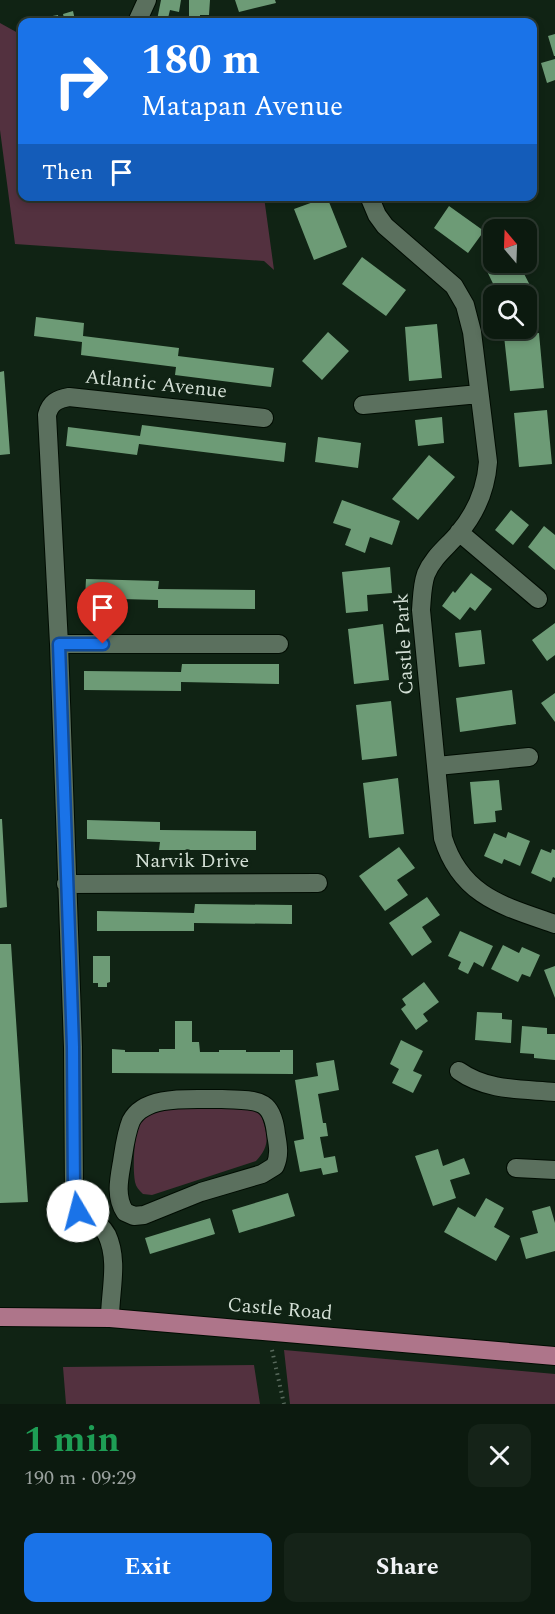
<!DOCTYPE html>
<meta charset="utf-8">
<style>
:root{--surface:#0c1a0f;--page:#152318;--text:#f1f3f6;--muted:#9aa19e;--line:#2c382f;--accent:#1a73e8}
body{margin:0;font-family:Spectral,serif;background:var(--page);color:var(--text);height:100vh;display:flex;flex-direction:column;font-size:22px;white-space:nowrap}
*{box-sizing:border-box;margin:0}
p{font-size:20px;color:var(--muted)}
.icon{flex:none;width:33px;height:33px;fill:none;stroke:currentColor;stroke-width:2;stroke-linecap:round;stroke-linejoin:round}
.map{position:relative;height:1404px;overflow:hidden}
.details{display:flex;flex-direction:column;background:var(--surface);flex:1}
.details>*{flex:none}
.top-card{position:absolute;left:18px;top:18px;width:519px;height:183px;border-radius:12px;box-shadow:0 3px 9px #0003,0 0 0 2px var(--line);background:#1a73e8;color:#fff;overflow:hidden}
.needle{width:39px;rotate:341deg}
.buttons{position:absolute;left:483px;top:219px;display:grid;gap:12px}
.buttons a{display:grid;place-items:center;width:54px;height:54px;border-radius:12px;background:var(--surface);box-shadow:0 3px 9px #0003,0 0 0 2px var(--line);font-size:30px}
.pin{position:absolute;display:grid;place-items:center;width:51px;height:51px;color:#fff;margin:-62px -26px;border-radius:50% 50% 50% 0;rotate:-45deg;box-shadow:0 0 6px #0007}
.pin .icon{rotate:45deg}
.me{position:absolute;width:66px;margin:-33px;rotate:352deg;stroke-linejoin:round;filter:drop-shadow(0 0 4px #0008)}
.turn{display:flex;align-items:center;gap:21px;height:126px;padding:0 24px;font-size:27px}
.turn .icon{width:78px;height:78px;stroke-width:2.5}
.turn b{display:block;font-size:42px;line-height:51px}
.then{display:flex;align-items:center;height:57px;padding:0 24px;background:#0003;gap:12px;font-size:22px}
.round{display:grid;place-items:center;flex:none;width:63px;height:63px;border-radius:12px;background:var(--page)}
.head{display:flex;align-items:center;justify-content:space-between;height:102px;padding:0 24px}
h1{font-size:36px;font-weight:700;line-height:45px;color:#1e9e55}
.cta{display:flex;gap:12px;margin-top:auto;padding:12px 24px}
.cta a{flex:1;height:69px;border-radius:12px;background:var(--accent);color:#fff;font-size:24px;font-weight:700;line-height:69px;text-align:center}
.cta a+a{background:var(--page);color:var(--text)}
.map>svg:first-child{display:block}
.green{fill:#53313f}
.building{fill:#6d9b76}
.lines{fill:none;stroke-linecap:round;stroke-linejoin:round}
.street-casing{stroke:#000c02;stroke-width:20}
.primary-casing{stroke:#000c02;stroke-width:20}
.path{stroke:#58695c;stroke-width:4;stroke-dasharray:1.5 4.5;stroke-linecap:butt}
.street{stroke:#5b705e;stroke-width:18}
.primary{stroke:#ae758a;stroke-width:18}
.route-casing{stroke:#114b97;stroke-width:15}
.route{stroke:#1a73e8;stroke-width:10}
.labels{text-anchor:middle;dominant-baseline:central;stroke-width:6;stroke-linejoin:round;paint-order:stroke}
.street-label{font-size:20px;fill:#d3dfd5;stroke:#102314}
</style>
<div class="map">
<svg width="555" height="1404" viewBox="0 0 555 1404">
<rect width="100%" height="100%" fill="#102314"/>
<path class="green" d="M0 23 18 33 22 39V196L264 197 274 270 264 261 15 244 0 130Z
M245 1107 260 1112C267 1133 272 1144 256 1161L152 1195 143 1194C139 1190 136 1187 135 1182 132 1165 135 1135 139 1119L161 1108Z
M284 1350 555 1374V1404H290Z
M254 1365 260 1404H66L63 1367Z"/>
<path class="building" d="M161 0H181L179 12 170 10 167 22 157 20Z
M189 0H210L209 15H200V22H189Z
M235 0H275L276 3 239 12Z
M73 11 75 20 81 19 82 22H65L63 14Z
M58 15 59 22H48L47 17Z
M555 34V56H554L548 36Z
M555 59V80L547 83 541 63Z
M327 197 347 247 314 260 294 209Z
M449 206 484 231 468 253 434 228Z
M362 257 406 290 386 316 342 284Z
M494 260V262H518L537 299 526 305V296H499L484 265Z
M36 317 84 323 83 336 179 348 178 356 274 368 271 387 175 375 176 367 81 355 82 342 34 336Z
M437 324 442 378 409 381 405 327Z
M328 332 349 351 322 380 302 361Z
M539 333 544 388 510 391 504 336Z
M4 371 10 454 0 455V372Z
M547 410 552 464 519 467 514 413Z
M442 417 444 443 418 446 415 420Z
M142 425 286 443 284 462 139 444 137 455 66 446 68 427 140 436Z
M318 437 361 443 358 468 315 462Z
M429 455 455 477 418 520 392 499Z
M342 500 400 521 392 545 370 537 365 553 345 545 351 529 333 523Z
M511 510 529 525 513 545 495 530Z
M544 526 555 535V570L528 547Z
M390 567 392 593 367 595 368 611 346 613 342 572Z
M471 573 492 589 475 611 470 607 460 620 442 606 453 591 455 593Z
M86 579 159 581 158 589 255 590V609L158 608V600L85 598Z
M555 623V655L547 661 532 640Z
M383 624 389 680 354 684 348 629Z
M481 630 485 664 459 667 455 633Z
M182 664H279V684L181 682V691L84 690V671L181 672Z
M512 690 516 724 460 732 456 698Z
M555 693V722L541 703Z
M391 701 397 756 362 760 356 705Z
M398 778 404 834 369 838 363 783Z
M499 780 502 810 495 811 496 822 474 824 470 782Z
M0 819H2L7 907 0 908Z
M87 820 160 822V830L256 831V850H159L160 842 87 839Z
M508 832 530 841 520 866 504 859 502 864 484 856 494 833 506 838Z
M399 847 415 868 397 880 408 895 385 911 359 876Z
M541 849 551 853 552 849 555 850V878L553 877 551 882 531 873Z
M427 897 440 915 422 927 432 942 412 956 389 923Z
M195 904 292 905V924L194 923V931H97V911L194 913Z
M460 931 493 946 483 967 474 962 468 974 458 969 461 962 448 956Z
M0 944H11L28 1202 0 1203Z
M503 945 519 953 522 947 540 955 530 977 522 974 518 982 491 969Z
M93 956H110V982L107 983V987H98V983H93Z
M555 966V998L544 970Z
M424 982 439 1002 423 1014 428 1021 416 1030 401 1009 406 1005 402 999Z
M477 1012 502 1013V1019L512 1020 511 1043 475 1040Z
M175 1021H192V1042H199L200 1052H219V1050H246V1052H280V1050H293V1074L112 1073V1049L125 1050V1052H159V1049H175Z
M522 1026 547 1028V1034H555V1060L534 1058V1054L520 1053Z
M401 1040 423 1051 413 1071 422 1075 413 1093 392 1083 399 1069 390 1064Z
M334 1060 339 1090 318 1094 323 1123H326L328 1136 320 1137 324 1158 335 1156 338 1172 323 1175 321 1168 300 1172 294 1141 304 1139 295 1080 318 1076 316 1063Z
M438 1149 443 1166 464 1158 470 1174 450 1180 456 1198 433 1206 415 1156Z
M288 1193 295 1216 239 1233 232 1210Z
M486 1198 504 1208 494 1227 510 1236 496 1261 444 1232 458 1207 475 1217Z
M550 1206 555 1223V1251L526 1259 520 1238 538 1233 532 1211Z
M210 1218 215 1234 150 1254 145 1238Z"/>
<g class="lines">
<g class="street-casing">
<path id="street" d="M137 22 147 0
M369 196 377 215 385 226 454 286 465 305 472 332 488 462C486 489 476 513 458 534 447 547 433 557 426 574 422 585 422 598 421 610L443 838C461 896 503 906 555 924
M363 405 479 394
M459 532 538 599
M59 644H279
M437 766 529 757
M66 884 318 883
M459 1071C487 1091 522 1089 555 1092
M222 1099C255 1101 272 1096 276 1134 278 1145 280 1155 275 1166L262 1174 201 1192 144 1215 134 1216 125 1212C115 1197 119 1179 122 1162 124 1149 126 1133 131 1121 145 1093 196 1100 222 1099Z
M516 1168 555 1170
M110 1318C110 1291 119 1261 107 1235 97 1215 76 1226 74 1194L73 1047 59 644 47 415C50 403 57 399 69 397L264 418"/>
</g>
<g class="primary-casing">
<path id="primary" d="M0 1317 110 1318 555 1356"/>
</g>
<path class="path" d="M272 1350 284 1404"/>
<use href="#street" class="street"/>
<use href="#primary" class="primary"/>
</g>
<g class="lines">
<g class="route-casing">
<path id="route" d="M78 1211 74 1194 73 1047 59 644H103"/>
</g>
<use href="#route" class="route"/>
</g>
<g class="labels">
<g class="street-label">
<text transform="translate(156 384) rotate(6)">Atlantic Avenue</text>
<text transform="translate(404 644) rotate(-93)">Castle Park</text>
<text x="192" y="861">Narvik Drive</text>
<text transform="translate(280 1309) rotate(5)">Castle Road</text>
</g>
</g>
</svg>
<div class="buttons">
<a><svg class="needle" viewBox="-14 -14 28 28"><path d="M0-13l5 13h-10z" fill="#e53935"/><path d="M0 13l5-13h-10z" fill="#9aa19e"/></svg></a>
<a><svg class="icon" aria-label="search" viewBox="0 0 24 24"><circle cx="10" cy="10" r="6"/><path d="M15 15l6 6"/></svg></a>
</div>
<div class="pin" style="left:103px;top:644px;background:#d93025"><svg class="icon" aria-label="arrive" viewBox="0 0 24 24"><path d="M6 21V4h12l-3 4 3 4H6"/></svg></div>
<svg class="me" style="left:78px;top:1211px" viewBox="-20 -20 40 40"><circle r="19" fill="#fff"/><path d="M0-13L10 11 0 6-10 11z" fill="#1a73e8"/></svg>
<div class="top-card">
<div class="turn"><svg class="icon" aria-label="right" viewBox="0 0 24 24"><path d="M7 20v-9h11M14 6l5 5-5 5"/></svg><div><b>180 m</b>Matapan Avenue</div></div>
<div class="then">Then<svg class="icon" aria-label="arrive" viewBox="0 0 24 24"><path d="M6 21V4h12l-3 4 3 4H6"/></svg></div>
</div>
</div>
<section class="details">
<div class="head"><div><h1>1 min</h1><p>190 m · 09:29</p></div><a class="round"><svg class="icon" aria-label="close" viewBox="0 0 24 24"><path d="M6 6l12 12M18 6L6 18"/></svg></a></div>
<div class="cta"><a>Exit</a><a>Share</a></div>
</section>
